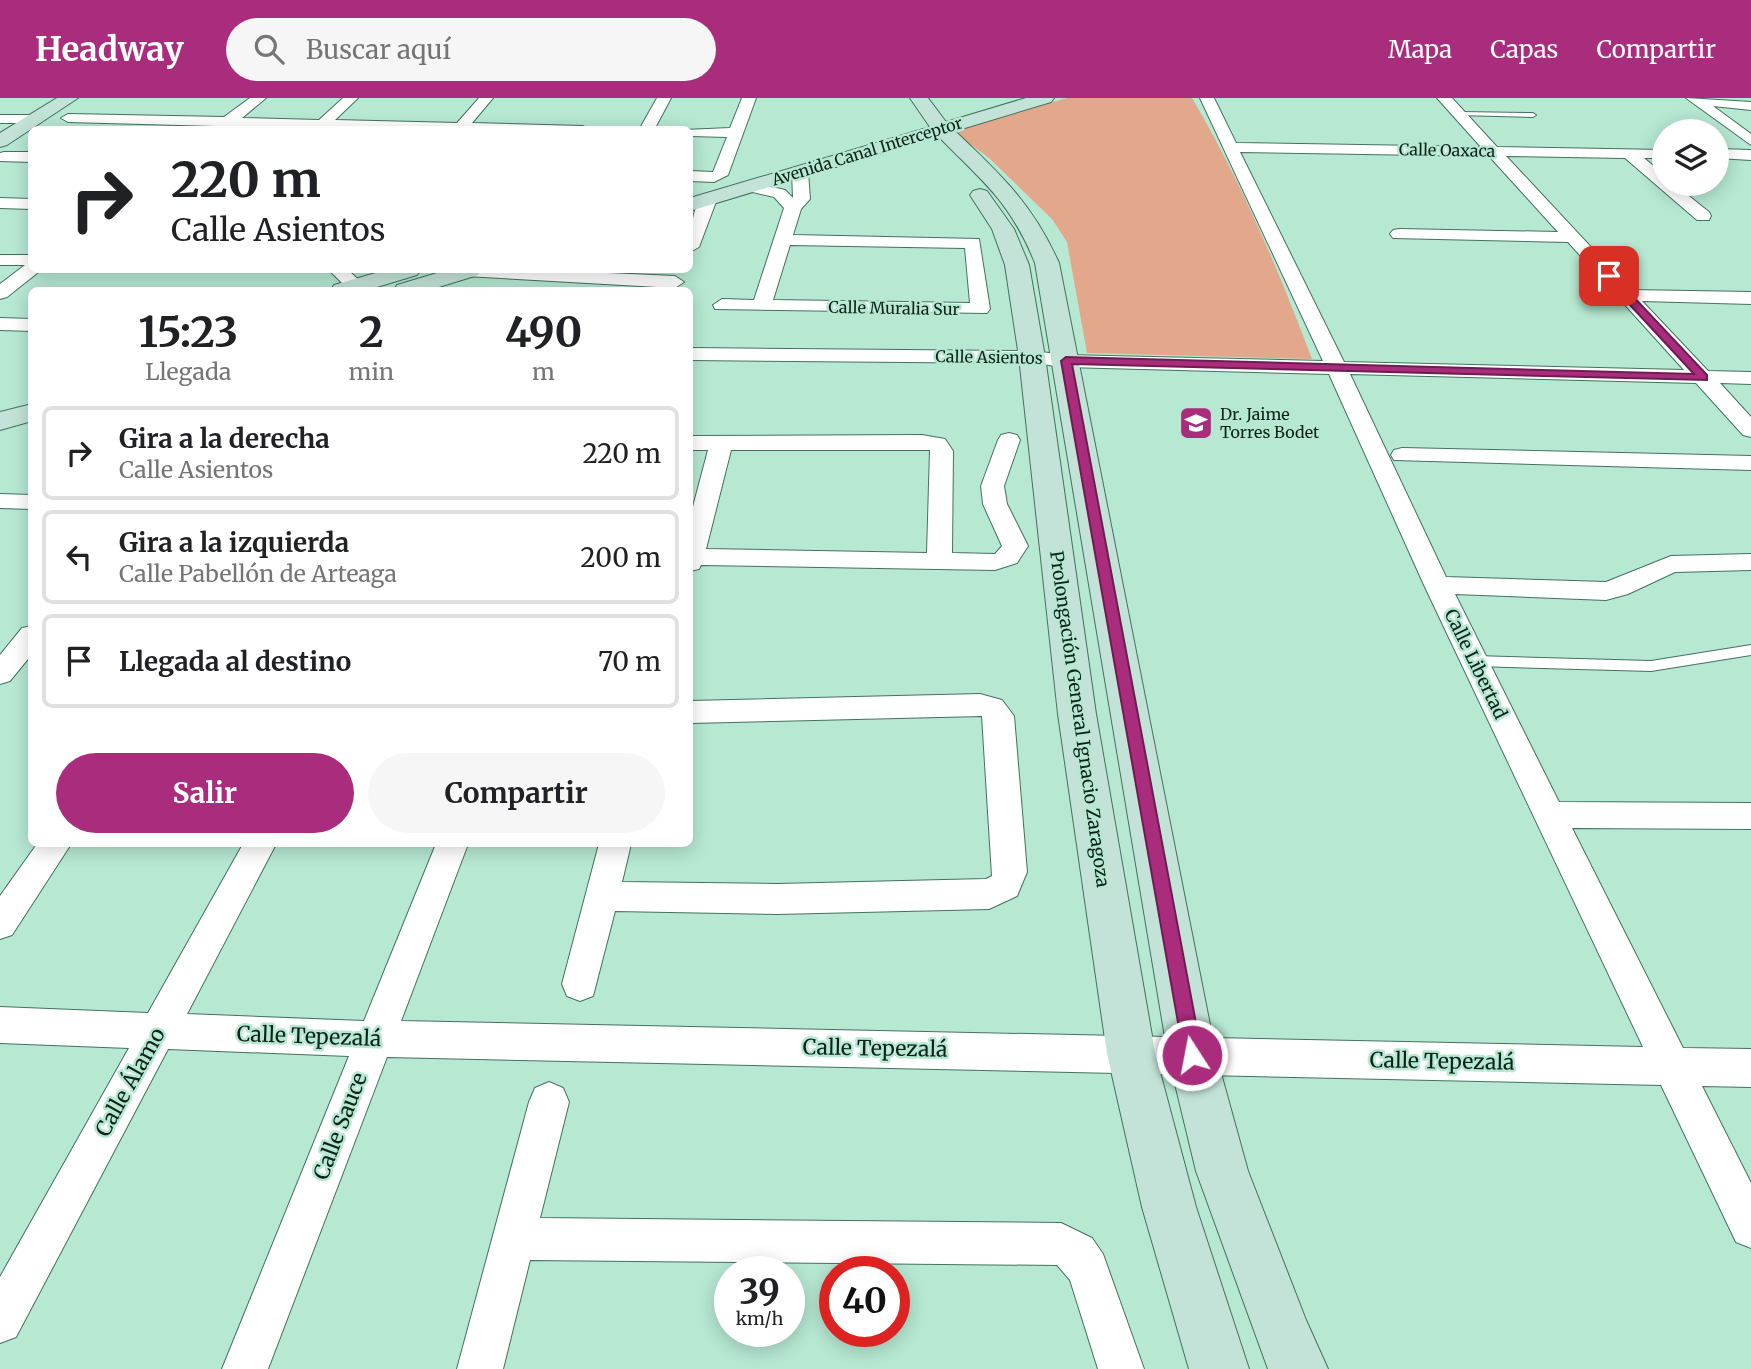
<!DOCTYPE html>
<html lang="es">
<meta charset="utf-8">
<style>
:root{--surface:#fff;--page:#f6f6f6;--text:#202124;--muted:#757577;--line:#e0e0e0;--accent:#aa2c7c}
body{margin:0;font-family:Merriweather,serif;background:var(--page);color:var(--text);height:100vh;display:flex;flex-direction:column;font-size:26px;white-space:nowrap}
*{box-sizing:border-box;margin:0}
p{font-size:23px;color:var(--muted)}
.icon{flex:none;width:38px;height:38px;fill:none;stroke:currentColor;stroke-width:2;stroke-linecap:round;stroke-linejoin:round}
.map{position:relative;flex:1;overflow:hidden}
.drawer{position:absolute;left:28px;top:189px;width:665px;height:560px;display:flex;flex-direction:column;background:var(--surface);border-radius:10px;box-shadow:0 4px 18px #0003}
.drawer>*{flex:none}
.guide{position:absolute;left:28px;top:28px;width:665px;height:147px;border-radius:10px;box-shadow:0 4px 18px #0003;background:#fff;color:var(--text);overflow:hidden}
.fabs{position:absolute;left:1652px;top:21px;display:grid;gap:14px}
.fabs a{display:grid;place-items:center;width:77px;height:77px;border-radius:50%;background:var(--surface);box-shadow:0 4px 18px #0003;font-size:35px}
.speed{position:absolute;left:714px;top:1158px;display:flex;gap:14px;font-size:35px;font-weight:700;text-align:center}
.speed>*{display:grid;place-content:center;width:91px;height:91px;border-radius:50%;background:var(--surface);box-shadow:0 4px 18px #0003;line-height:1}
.speed small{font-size:18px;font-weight:400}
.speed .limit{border:10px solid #d22;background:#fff;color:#111}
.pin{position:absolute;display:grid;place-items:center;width:60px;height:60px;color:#fff;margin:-30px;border-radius:14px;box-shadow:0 4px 10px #0006}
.me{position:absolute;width:77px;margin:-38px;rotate:349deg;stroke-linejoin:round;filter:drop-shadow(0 0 5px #0008)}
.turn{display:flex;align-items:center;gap:24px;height:147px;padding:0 28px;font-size:32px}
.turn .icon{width:91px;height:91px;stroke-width:2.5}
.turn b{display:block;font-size:49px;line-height:60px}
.eta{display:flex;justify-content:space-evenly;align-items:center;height:119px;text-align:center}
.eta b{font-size:42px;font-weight:700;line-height:49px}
.cta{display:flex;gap:14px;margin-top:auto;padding:14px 28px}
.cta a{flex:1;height:80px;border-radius:42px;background:var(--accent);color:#fff;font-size:28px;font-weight:700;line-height:80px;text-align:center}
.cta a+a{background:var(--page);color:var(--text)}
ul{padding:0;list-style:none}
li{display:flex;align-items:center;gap:21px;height:94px;margin:0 14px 10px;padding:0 14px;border:4px solid var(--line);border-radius:10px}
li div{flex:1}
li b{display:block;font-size:26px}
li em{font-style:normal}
header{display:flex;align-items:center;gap:42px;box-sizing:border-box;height:98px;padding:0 35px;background:var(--accent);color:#fff}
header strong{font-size:33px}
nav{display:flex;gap:38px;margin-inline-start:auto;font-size:24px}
.search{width:490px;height:63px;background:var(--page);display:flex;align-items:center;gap:18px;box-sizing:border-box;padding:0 24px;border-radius:38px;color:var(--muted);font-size:26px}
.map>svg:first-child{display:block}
.green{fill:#e3a78c}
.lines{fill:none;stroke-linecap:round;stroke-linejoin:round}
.lane-casing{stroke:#43725f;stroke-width:2}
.street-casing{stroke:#43725f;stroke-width:2}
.secondary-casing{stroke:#43725f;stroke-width:2}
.lane{fill:#fff;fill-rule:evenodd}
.street{fill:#fff;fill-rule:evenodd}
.secondary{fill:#c3e3d8;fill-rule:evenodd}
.route{fill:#aa2c7c;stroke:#6e1d51;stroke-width:2}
.labels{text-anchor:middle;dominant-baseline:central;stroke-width:5;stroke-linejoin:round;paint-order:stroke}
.far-street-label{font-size:16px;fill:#0e221a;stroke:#b6e8d2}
.far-poi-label{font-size:16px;fill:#0e221a;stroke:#b6e8d2;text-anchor:start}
.street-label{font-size:18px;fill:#0e221a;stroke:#b6e8d2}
.near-street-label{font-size:21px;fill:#0e221a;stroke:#b6e8d2}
</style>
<header>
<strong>Headway</strong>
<div class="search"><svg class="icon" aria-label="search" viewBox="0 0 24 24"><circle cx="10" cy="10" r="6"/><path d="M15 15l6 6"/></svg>Buscar aquí</div>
<nav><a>Mapa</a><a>Capas</a><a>Compartir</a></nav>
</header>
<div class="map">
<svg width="1751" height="1271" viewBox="0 0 1751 1271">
<rect width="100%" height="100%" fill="#b6e8d2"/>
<path class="green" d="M1067 0H1192C1241 83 1278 171 1312 261L1087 255 1067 144 1052 121 989 60 957 36C968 24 1047 6 1067 0Z"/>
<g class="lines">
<g class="lane-casing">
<path id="lane" d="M1459 14 1533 15 1536 17 1533 19 1457 17Z
M1751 547V557L1651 573 1475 568 1468 563 1475 558 1651 563Z"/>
</g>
<g class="street-casing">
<path id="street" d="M250 0H266L242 20 319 22 343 0H358L335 22 457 25 479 0H493L472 25 583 28 590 32 231 28 223 31 216 28 68 24 61 20 68 16 224 19Z
M657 0H671L654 32H639Z
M742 0H756L728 77 714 84 690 83V73L713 74 727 39 690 38V32H684L730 30Z
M1200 0H1214L1236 45 1481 49 1437 0H1452L1497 49 1664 52V60H1644L1664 77V86H1674L1709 114 1711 118 1709 122H1697L1625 60 1506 58 1631 192 1751 194V206L1642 203 1708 273 1751 274V286L1720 285 1751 319V339L1743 337 1696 285 1350 276 1446 479 1606 484 1671 458 1751 456V472L1675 474 1628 496 1606 502 1455 496 1559 704 1751 705V731L1572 730 1683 950 1751 951V989L1702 988 1751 1085V1150L1736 1144 1661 987 387 959 268 1271H222L349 958 168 951 16 1239 0 1245V1179L129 950 0 945V909L148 915 243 746H276L187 916 364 923 436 746H468L401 923 1643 949 1424 487 1329 276 1066 269 1032 265 690 262V250L1032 253 1066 257 1323 263ZM1240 54 1489 58 1558 134 1399 131 1393 132 1390 136 1393 140 1568 144 1684 272 1344 264Z
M1686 0 1751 4V12L1713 8 1751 36V47Z
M0 17H34L41 21 34 25H0Z
M1717 51 1751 52V62L1717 60Z
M4 54H32V64L0 63V55Z
M800 69 808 74 810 101 801 111 793 137 979 141 990 211 987 215 715 211 713 207 722 201 754 202 784 110 774 99 744 92 742 89 750 84 785 92 793 100 792 74ZM790 147 965 150 970 205 773 202Z
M709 96 717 101 699 149 690 154C690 139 691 101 709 96Z
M0 100 32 101V111L0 110Z
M0 157H32V172H41L7 199 0 201V186L25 167H0Z
M329 172H348L365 188 360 192H349Z
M457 172H541L675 178 684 184 675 190 465 178 459 177Z
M0 220 32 221V233L0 232Z
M1009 335 1017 337 1020 342 1004 388 1007 406 1028 448 1017 465 995 472 701 467 699 471 690 473V420L708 352H690V338L922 337 945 341 953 353 952 455 995 456 1002 448 983 406 981 388 998 342 1001 337ZM731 352H930L927 455 706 451Z
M1402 350 1751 358V372L1394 362 1391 357 1394 352Z
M0 396 32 397V411L0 410Z
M32 528V556L10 583 0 586V557L22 530Z
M980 596 1002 602 1014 618 1027 774 1017 798 989 811 777 816 615 813 593 898 580 903 567 898 562 886 599 746H631L622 784 777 786 986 781 992 778 982 618 690 625V603Z
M37 746H71L12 837 0 841V798Z
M549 984 563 990 569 1004 540 1120 1061 1125 1092 1140 1103 1156 1144 1271H1098L1070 1182 1057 1167 530 1162 503 1271H457L529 1004 535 990Z"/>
</g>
<g class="secondary-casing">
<path id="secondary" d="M57 0H78L7 47 0 49V35Z
M910 0H928L946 24 1026 0H1054L1051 4 955 33C1001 77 1032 105 1059 165L1216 957 1248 1073 1306 1222 1328 1271H1268L1196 1073 1168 957 1035 165C1010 103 983 84 938 38L690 113V100L930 29Z
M980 91 987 93 1014 131 1029 167 1045 259 1096 616 1155 955 1196 1109 1249 1271H1189L1142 1109 1107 955 1058 616 1019 259 1005 167 992 131 970 97 973 93Z
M386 172H421L417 177 367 192H331L334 187Z
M447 172H482L478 177 429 192H394L397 187Z
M32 306V323L0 332V314Z"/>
</g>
<use href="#lane" class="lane"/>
<use href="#street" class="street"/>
<use href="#secondary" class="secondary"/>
</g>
<path class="route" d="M1605 176H1612L1707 277V282L1072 266 1202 957 1199 964 1192 967 1185 964 1061 263 1066 259 1694 276 1605 180Z"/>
<defs>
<g id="school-square" transform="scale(1.75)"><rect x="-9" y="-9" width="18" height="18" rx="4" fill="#aa2c7c" stroke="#b6e8d2"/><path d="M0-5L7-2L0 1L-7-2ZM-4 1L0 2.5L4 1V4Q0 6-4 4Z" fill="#fff"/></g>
</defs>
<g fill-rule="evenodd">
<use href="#school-square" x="1196" y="325"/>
</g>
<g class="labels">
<g class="far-street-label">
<text transform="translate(1447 52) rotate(1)">Calle Oaxaca</text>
<text transform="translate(867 53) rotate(-17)">Avenida Canal Interceptor</text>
<text transform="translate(894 210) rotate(1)">Calle Muralia Sur</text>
<text transform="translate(989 259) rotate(1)">Calle Asientos</text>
</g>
<g class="far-poi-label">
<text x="1220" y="316">Dr. Jaime<tspan x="1220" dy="18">Torres Bodet</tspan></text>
</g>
<g class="street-label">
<text transform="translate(1476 566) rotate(64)">Calle Libertad</text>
<text transform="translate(1080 621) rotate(82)">Prolongación General Ignacio Zaragoza</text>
</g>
<g class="near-street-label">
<text transform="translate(309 938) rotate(2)">Calle Tepezalá</text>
<text transform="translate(875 950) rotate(1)">Calle Tepezalá</text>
<text transform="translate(1442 963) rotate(1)">Calle Tepezalá</text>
<text transform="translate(130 984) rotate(-61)">Calle Álamo</text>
<text transform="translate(340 1028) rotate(-69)">Calle Sauce</text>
</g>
</g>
</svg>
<div class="fabs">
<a><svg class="icon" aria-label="layers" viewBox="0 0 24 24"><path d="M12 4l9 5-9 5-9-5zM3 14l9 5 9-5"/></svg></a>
</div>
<div class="speed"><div>39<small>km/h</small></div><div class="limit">40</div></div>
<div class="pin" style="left:1609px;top:178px;background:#d93025"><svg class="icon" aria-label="arrive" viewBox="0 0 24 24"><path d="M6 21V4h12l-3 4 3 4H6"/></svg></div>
<svg class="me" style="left:1192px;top:957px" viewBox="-20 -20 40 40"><circle r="17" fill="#aa2c7c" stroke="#fff" stroke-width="3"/><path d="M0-11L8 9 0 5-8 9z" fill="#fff"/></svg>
<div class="guide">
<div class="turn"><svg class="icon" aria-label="right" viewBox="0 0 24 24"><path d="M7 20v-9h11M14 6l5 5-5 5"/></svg><div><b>220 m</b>Calle Asientos</div></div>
</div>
<section class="drawer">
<div class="eta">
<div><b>15:23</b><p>Llegada</p></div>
<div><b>2</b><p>min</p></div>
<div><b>490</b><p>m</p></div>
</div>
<ul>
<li><svg class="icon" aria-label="right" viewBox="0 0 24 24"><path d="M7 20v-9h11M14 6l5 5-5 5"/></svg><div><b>Gira a la derecha</b><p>Calle Asientos</p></div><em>220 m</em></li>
<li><svg class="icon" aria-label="left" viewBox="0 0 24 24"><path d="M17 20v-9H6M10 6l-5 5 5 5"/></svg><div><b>Gira a la izquierda</b><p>Calle Pabellón de Arteaga</p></div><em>200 m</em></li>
<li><svg class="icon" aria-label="arrive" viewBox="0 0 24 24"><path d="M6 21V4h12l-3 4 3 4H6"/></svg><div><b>Llegada al destino</b></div><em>70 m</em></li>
</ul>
<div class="cta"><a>Salir</a><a>Compartir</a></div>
</section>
</div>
